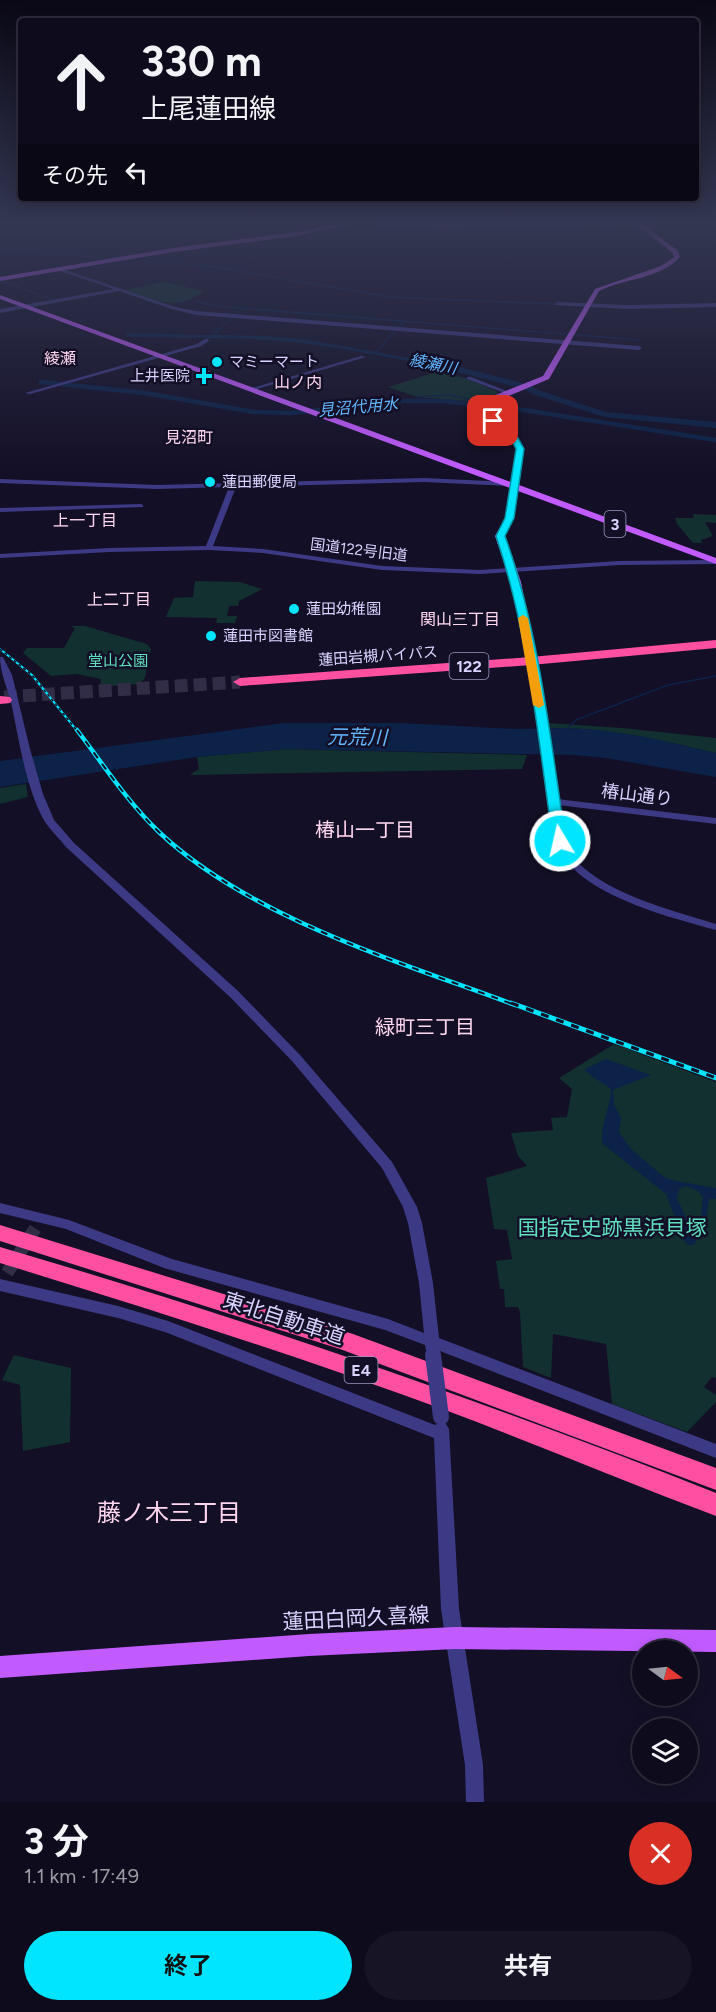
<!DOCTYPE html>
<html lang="ja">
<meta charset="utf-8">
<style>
:root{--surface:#0e0b1c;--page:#171425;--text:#f1f3f6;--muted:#9b9ba3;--line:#2e2b3b;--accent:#00e5ff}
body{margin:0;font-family:Figtree,"Noto Sans JP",sans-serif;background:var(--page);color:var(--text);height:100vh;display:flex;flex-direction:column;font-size:22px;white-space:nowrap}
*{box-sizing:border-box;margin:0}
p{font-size:20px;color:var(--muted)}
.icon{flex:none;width:33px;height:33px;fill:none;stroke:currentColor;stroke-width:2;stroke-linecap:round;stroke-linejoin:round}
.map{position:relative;height:1802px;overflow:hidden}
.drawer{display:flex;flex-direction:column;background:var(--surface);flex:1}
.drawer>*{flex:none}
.hud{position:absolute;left:18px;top:18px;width:681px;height:183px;border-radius:6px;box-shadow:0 3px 15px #0003,0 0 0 2px var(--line);background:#0e0b1c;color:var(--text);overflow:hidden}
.needle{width:39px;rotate:105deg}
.fabs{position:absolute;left:632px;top:1640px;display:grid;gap:12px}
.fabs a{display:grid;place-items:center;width:66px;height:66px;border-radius:50%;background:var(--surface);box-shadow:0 3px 15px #0003,0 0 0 2px var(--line);font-size:30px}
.pin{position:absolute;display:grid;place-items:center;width:51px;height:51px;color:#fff;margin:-26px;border-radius:12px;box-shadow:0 3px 9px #0006}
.me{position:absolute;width:66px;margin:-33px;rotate:351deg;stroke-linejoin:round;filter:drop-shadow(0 0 4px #0008)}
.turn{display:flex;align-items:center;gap:21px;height:126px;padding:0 24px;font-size:27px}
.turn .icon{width:78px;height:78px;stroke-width:2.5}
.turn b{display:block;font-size:42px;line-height:51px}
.then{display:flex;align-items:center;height:57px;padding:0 24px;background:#0003;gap:12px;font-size:22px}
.round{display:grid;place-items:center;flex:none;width:63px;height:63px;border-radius:32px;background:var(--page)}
.summary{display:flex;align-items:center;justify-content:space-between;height:102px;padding:0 24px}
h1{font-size:36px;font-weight:700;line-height:45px}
.action{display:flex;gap:12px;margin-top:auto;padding:12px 24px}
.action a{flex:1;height:69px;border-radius:36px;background:var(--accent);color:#111;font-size:24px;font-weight:700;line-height:69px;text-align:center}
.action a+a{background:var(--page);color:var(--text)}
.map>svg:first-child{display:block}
.green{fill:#12302f}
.water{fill:#0c2248;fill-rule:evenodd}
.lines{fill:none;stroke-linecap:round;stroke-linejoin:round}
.stream{stroke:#0c2248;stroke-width:1.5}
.canal{stroke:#0c2248;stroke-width:4.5}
.river{fill:#0c2248;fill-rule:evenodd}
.minor-tunnel{stroke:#312d47;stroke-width:13;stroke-dasharray:13 7;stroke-linecap:butt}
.highway-tunnel{stroke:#312d47;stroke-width:13;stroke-dasharray:13 6;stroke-linecap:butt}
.minor{fill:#3d3a85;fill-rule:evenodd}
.major{fill:#c25bff;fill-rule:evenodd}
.highway{fill:#ff4fa3;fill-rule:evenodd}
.rail-far2-casing{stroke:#00e5ff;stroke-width:2}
.rail-far1-casing{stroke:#00e5ff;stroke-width:4.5}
.rail-casing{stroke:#00e5ff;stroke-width:5}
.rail-far2{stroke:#130f26;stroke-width:1.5;stroke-dasharray:3;stroke-linecap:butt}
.rail-far1{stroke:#130f26;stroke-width:2;stroke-dasharray:7;stroke-linecap:butt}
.rail{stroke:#130f26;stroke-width:3;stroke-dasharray:8;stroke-linecap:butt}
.minor-bridge{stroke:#3d3a85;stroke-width:16}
.route{fill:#00e5ff;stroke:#0095a6;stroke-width:1.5}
.slow{fill:#f59e0b}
.poi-dot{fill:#00e5ff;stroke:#130f26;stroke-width:2}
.labels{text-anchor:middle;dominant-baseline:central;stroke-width:5;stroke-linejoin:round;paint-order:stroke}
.far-poi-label{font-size:15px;fill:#d9d4ff;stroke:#130f26;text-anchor:start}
.far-street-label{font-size:15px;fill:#d9d4ff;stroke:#130f26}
.far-park-label{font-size:15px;fill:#5fe0c0;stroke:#130f26}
.far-neighbourhood-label{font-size:16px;fill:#ffd6f0;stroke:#130f26}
.far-water-label{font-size:16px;font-style:italic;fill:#62b6ff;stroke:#130f26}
.shield{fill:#130f26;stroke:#9e99be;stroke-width:1.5}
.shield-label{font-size:16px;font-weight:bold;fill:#d9d4ff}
.street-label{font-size:18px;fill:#d9d4ff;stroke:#130f26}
.water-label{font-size:20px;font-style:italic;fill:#62b6ff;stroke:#130f26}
.neighbourhood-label{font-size:20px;fill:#ffd6f0;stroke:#130f26}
.near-park-label{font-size:21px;fill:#5fe0c0;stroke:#130f26}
.near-street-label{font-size:21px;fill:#d9d4ff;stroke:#130f26}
.near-neighbourhood-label{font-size:24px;fill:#ffd6f0;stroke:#130f26}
</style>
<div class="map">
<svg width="716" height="1802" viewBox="0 0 716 1802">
<rect width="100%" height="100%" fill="#130f26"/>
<path class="green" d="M163 282 204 291C175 312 155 300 124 290Z
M437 372 465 378 498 392 497 395 480 402 417 397 388 387Z
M693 514 716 515V523L705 522 713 536 701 540 702 543H693L677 524 675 518H694Z
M195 581 240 582 262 589 239 601 238 606H229L227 616H237L235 623H216L217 618 166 617 174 598 193 597Z
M70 626H85L147 644 151 649 145 678 139 684 100 687 101 679 77 674 51 676 23 653 27 648H64L75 628Z
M548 723 622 728 716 738V753C660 740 606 727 548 728Z
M286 749 527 755 522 769 190 775 199 769 197 757Z
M26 784 28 797 0 804V788Z
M614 1044 716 1082V1378L712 1377 704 1387 716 1395V1402L687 1432 612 1404 606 1344 553 1334 551 1378 523 1367 520 1312 518 1307H505L504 1289H500L496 1261 512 1259 507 1230 494 1229 486 1178 527 1166 518 1156 511 1133 553 1130 551 1118 567 1117 572 1089 559 1078Z
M14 1355 71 1368 70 1442 23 1451 20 1385 2 1380Z"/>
<path class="water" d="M284 723H400L515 729 566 728 600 730 646 737 716 753V777L605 758 574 755 286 749 197 757 0 787V761Z
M606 1059 651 1075 613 1090 614 1104 621 1118 619 1132 631 1149 664 1177 676 1181 716 1188V1199H709L706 1220 694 1245H688L684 1241 666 1194 603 1144C598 1130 611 1107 611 1089L589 1074 585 1069ZM686 1186 698 1191 703 1197 701 1217 697 1221 686 1217 677 1199 679 1189Z"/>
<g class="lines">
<path class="stream" d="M0 248 93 257
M143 261 217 267 390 297 557 304
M1 281 55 300
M195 301 215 306 639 340
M210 337 243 308
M375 353 404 321
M417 397 450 395 477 401
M568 728 576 720 668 685 716 676"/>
<path class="canal" d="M41 382 145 393 254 412 292 413 399 401H442L511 408 716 440"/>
<path class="river" d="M127 333 266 336 309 340 460 367 530 385 538 390 606 412 716 422V428L605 417 532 394 524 389C454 370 381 354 309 344 250 336 189 339 130 337L126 335Z"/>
<path class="minor-tunnel" d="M7 1273 36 1227"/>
<path class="highway-tunnel" d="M4 697 240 682"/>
<path class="minor" d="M59 268 175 307 196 311 639 346 642 348 639 350 196 315 172 309 119 291 0 313V309L114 289 57 270Z
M557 302 627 305 716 303V307L627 309 555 305Z
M207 338 209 341 201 346 30 394 25 393 197 344Z
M361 356 366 357 257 389 252 388Z
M467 377H471L512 393 507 394 467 379Z
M424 478 511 482 514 484 511 486 424 482 236 487 213 546 263 549 382 566 480 570 619 561 716 560V564L619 565 480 574 382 570 263 553 209 550 109 552 0 558V554L109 548 206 546 229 487 157 489 0 483V479L157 485Z
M141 504 143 505V507L0 512V508Z
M0 657H3L12 675 30 749 43 794 54 820 74 843 238 991 300 1055 392 1162 417 1207 422 1223 433 1283 439 1338 716 1444V1458L440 1351 438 1359 433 1361 428 1359 425 1345 385 1330 164 1268 66 1229 0 1213V1203L69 1220 172 1259 388 1319 424 1333 419 1283 408 1223 403 1207 382 1168 292 1061 230 997 66 847C60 839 51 831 45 822 26 790 19 739 11 702 7 687 0 672 0 657Z
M532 663 536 666 557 799 716 818V824L558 805C560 816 560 830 564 841 582 889 672 910 716 924V930C671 918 596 898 566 861 561 855 558 848 554 841L528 666Z
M0 1279 118 1306 168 1321 435 1425 441 1422 446 1424 449 1429 459 1609 483 1765 484 1802H466L465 1765 441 1609 434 1438 165 1332 118 1318 0 1291Z"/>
<path class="major" d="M349 222H358L297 236 173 252 0 281V277L173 248 297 232Z
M370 222 441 223 661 222 659 224H642L677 250 680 257C661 279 624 278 599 291L549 379 499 400 489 409C496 426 516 432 524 449L519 485 716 558V564L518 491 514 518 505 536 521 582 537 666 536 668H528L511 582 495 536 506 518 510 488 0 299V295L511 482 516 449C508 433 483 425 482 407L493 396 543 376 595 289 661 266 674 257 672 252 635 224 441 227 372 224Z
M455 1627 716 1630V1652L455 1649 309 1656 0 1678V1656L309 1634Z"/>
<path class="highway" d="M716 640V648L531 665 240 686 233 682 240 678 531 657Z
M0 696 10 697 12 700 10 703 0 704Z
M0 1225 353 1334 716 1468V1490L340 1349 0 1241Z
M0 1247C243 1318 481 1400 716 1493V1516C625 1482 536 1444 445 1410 298 1356 150 1309 0 1263Z"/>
<g class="rail-far2-casing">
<path id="rail-far2" d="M0 649 32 675 78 732"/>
</g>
<g class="rail-far1-casing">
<path id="rail-far1" d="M77 730C103 764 128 803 160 833 251 918 400 962 515 1005"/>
</g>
<g class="rail-casing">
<path id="rail" d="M511 1003 716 1078"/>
</g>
<use href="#rail-far2" class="rail-far2"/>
<use href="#rail-far1" class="rail-far1"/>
<use href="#rail" class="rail"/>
<path class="minor-bridge" d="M433 1355 441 1417"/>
</g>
<linearGradient id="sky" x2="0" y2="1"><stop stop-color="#0a0815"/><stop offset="0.47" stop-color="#333752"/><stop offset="1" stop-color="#333752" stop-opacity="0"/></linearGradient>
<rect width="716" height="474" fill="url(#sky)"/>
<path class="route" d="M493 419 518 438 524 449 514 518 505 536C540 634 550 739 566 841L560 845 553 841C538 739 529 634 496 536L505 518 516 449 512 441 490 423 489 421Z"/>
<path class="slow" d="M523 615 528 618 544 705 539 708 533 705 518 618Z"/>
<g class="poi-dot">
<circle cx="217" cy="362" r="6"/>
<path d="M201 367h6v6h6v6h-6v6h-6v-6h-6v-6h6z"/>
<circle cx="210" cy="482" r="6"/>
<circle cx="294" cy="609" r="6"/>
<circle cx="211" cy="636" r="6"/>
</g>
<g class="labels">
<g class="far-poi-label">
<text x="229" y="362">マミーマート</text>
<text x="190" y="376" text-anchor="end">上井医院</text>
<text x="222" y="482">蓮田郵便局</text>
<text x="306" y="609">蓮田幼稚園</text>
<text x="223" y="636">蓮田市図書館</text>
</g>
<g class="far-street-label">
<text transform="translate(359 550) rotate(7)">国道122号旧道</text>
<text transform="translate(378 656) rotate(-4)">蓮田岩槻バイパス</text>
</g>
<g class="far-park-label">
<text x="118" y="661">堂山公園</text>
</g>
<g class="far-neighbourhood-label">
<text x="60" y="358">綾瀬</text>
<text x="298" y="382">山ノ内</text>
<text x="189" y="437">見沼町</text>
<text x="85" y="520">上一丁目</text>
<text x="119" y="599">上二丁目</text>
<text x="460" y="619">関山三丁目</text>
</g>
<g class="far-water-label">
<text transform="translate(433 364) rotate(11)">綾瀬川</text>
<text transform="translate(358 407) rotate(-5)">見沼代用水</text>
</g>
<g class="shield">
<rect x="604.5" y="511" width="21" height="26" rx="4.5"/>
<rect x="449.5" y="653" width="39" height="26" rx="4.5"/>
<rect x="344.5" y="1357" width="33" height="26" rx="4.5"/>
</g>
<g class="shield-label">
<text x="615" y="524">3</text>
<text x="469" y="666">122</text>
<text x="361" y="1370">E4</text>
</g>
<g class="street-label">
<text transform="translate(637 795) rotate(7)">椿山通り</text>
</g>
<g class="water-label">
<text transform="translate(357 737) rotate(1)">元荒川</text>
</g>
<g class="neighbourhood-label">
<text x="365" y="830">椿山一丁目</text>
<text x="425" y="1027">緑町三丁目</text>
</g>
<g class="near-park-label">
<text x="612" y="1227">国指定史跡黒浜貝塚</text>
</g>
<g class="near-street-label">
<text transform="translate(284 1318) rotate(18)">東北自動車道</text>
<text transform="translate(356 1618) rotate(-3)">蓮田白岡久喜線</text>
</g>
<g class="near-neighbourhood-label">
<text x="169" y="1512">藤ノ木三丁目</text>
</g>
</g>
</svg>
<div class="fabs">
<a><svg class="needle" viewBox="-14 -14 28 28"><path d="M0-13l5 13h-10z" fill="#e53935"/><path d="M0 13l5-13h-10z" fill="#9b9ba3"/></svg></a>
<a><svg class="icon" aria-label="layers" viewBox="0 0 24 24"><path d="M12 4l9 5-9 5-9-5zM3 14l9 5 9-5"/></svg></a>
</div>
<div class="pin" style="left:493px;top:421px;background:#d93025"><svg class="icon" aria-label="arrive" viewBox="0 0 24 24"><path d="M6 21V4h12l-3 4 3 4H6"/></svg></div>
<svg class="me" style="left:560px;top:841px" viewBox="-20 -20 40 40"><circle r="17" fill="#00e5ff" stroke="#fff" stroke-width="3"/><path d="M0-11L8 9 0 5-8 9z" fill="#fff"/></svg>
<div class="hud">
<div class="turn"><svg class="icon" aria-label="ahead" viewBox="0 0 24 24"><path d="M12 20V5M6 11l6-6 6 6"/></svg><div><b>330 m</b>上尾蓮田線</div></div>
<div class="then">その先<svg class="icon" aria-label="left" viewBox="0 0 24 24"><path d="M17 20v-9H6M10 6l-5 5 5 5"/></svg></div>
</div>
</div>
<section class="drawer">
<div class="summary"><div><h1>3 分</h1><p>1.1 km · 17:49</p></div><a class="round" style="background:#d93025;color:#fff"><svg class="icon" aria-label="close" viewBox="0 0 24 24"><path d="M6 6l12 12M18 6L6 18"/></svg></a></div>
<div class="action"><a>終了</a><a>共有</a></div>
</section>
